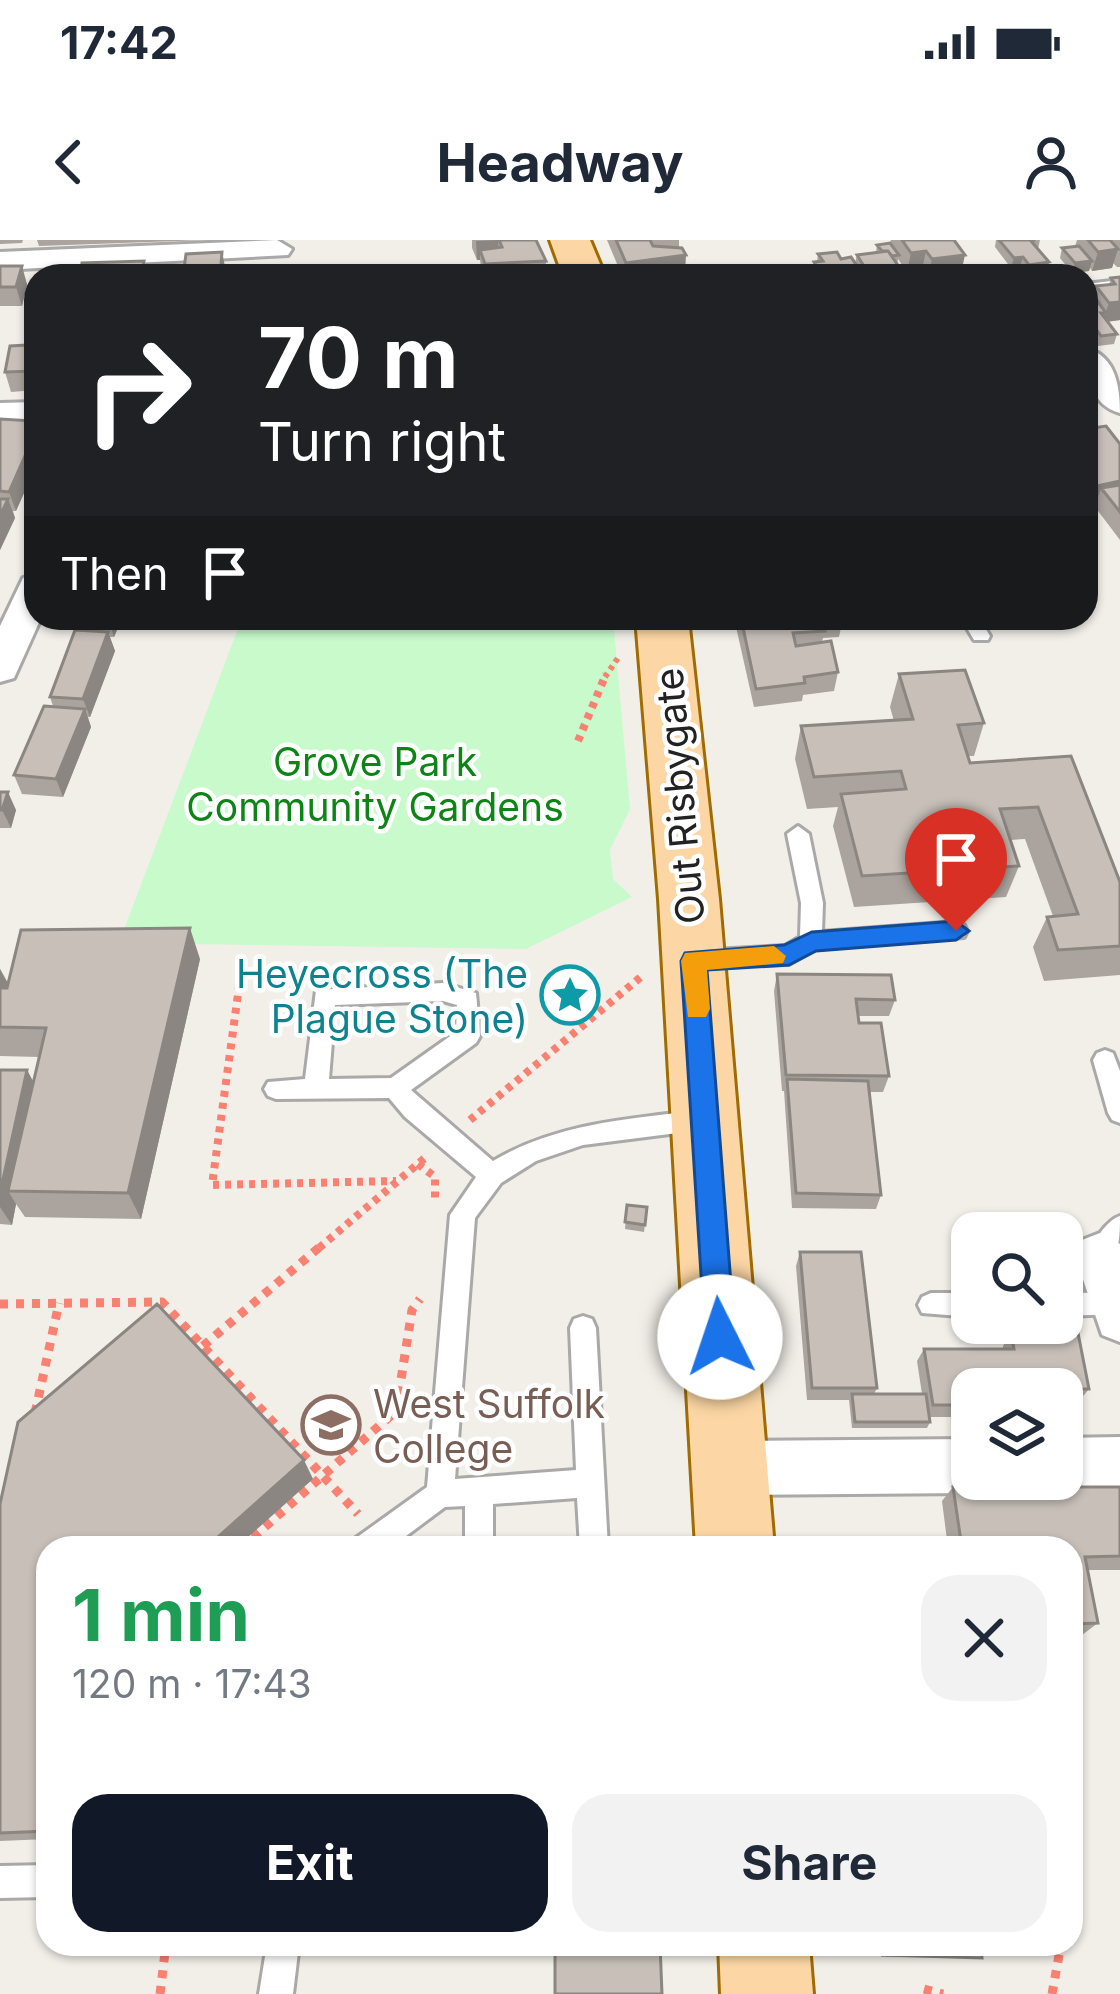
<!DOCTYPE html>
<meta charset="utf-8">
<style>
:root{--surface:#fff;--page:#f2f2f3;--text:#1f2937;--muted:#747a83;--accent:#111827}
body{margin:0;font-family:Inter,sans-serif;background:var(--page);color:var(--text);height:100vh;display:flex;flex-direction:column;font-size:45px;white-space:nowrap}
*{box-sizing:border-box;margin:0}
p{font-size:39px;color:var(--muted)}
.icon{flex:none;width:66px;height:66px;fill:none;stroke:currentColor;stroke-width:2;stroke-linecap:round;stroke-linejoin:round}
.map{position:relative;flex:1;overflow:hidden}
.panel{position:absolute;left:36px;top:1296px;width:1047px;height:420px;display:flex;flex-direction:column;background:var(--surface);border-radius:36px;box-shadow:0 3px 9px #0004}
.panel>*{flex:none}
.banner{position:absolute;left:24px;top:24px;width:1074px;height:366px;border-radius:36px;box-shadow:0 3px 9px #0004;background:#202124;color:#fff;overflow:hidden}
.controls{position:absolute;left:951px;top:972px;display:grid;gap:24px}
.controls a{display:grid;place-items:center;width:132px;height:132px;border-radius:24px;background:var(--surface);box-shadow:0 3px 9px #0004;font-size:60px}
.pin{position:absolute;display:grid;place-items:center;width:102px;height:102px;color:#fff;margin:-123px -51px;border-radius:50% 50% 50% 0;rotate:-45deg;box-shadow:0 0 12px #0007}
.pin .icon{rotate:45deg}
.me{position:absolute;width:132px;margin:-66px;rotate:356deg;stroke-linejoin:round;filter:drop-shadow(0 0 9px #0008)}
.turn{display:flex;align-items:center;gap:42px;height:252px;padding:0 36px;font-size:54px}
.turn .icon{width:156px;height:156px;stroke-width:2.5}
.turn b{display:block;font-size:84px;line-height:102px}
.then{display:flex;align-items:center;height:114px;padding:0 36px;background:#0003;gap:24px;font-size:45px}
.round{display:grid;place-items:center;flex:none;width:126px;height:126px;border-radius:36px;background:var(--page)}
.summary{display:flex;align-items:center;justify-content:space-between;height:204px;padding:0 36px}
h1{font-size:72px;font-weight:700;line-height:90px;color:#1e9e55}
.cta{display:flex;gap:24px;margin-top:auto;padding:24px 36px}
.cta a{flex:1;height:138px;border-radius:36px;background:var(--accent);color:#fff;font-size:48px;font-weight:700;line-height:138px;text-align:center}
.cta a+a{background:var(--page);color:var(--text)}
.status{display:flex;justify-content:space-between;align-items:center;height:84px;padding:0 60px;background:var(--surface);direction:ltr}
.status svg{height:33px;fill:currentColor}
header{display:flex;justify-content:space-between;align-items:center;height:156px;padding:0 36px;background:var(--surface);font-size:54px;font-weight:700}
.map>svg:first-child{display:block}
.park{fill:#c8facc}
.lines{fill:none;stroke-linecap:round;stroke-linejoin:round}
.lane-casing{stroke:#a9a9a9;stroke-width:6}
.street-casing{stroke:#a9a9a9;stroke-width:6}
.primary-casing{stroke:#a06b00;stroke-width:6}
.path-far2{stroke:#fa8072;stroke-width:6;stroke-dasharray:4.5 4.5;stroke-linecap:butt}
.path-far1{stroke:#fa8072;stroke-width:8;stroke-dasharray:6 6;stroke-linecap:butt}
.path{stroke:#fa8072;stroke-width:9;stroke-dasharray:8 8;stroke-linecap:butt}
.lane{fill:#fff;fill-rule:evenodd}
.street{fill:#fff;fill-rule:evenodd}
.primary{fill:#fcd6a4;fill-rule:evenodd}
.wall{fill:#aba49e}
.shaded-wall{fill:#8b8681}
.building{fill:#c7bfb8;stroke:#8b8681;stroke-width:3}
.route{fill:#1a73e8;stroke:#114b97;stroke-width:3}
.slow{fill:#f59e0b}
.labels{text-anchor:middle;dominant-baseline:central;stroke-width:9;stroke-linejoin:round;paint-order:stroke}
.park-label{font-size:39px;fill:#0c8416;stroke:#fff}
.street-label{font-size:39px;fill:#222;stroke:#fff}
.culture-label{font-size:39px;fill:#0d838f;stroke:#fff;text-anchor:end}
.education-label{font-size:39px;fill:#785e54;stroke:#fff;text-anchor:start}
</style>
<div class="status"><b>17:42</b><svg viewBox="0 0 49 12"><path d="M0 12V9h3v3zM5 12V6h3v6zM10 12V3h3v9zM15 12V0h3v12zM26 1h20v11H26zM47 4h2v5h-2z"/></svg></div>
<header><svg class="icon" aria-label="back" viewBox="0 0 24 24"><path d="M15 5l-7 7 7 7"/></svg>Headway<svg class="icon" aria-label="person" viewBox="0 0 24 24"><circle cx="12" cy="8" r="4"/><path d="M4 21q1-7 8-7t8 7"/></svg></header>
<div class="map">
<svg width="1120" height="1754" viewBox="0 0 1120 1754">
<rect width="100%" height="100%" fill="#f2efe9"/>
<path class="park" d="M242 378H613L630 569 610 610 613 639 632 657 526 709 119 703Z"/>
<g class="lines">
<g class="lane-casing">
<path id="lane" d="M961 378H979L990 396 988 400H974Z
M798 586 809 594 823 663 822 692 956 682 964 685 967 691 964 697 815 709 789 724 688 726 685 720 696 711 785 706 800 697 801 663 787 594Z
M443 743 476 753 480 796 476 803 411 850 493 921C557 883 629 879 701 870L709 873 713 880 709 887 701 890 583 905 536 921 501 943 475 978 455 1239 576 1230 570 1088 574 1079 583 1076 592 1079 596 1088 608 1308H580L577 1258 493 1264V1308H465V1266L445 1267 390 1308H352L356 1298 427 1247 450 975 476 937 405 877 389 858 276 859 268 856 264 849 268 842 305 839 316 750ZM443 761 457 765 456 792 391 838 329 839 335 765Z
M1105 810 1113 813 1120 831V883L1112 880 1108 873 1093 820 1097 813Z
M1120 976C1120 997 1120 1019 1100 1027L1091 1024 1087 1016C1094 1002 1105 981 1120 976Z
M1062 1052 1120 1054V1074L1062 1076Z
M931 1053H972V1077L922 1073 918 1065 922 1057Z
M48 1625V1657L0 1658V1626Z
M267 1704H299L293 1754H259Z"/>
</g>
<g class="street-casing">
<path id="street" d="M277 0 292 9 288 15 0 30V12Z
M1120 40V58L1086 62V44Z
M1086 108C1116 116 1120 147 1120 173 1090 165 1086 134 1086 108Z
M36 162V182L0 183V163Z
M36 334V378H41L14 438 0 442V386L23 338Z
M1100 993 1120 1004V1102L1102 1095 1075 1016 1082 1000Z
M1120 1197V1251L1062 1252 1042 1244 1040 1239H1062V1198Z
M972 1199V1239H994L992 1245 972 1253 729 1255 709 1247 701 1228 709 1209 729 1201Z"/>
</g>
<g class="primary-casing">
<path id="primary" d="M550 0H590L605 36H563Z
M636 378H688L719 659 774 1308H696L659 659Z
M719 1704H809L813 1754H721Z"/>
</g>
<path class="path-far2" d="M605 437 620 415"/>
<path class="path-far1" d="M578 501 606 434
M241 732 212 945 396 941
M470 880 642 736
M418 924 435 937V958
M319 1008 426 917"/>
<path class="path" d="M0 1064 162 1062 358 1274
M203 1106 322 1005
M35 1173 59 1063
M241 1308 396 1171 412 1070 420 1059
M924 1749 943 1754
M160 1754 166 1704
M1052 1754 1061 1704"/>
<use href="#lane" class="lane"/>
<use href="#street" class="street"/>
<use href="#primary" class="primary"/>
</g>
<path class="wall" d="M0 0H23L22 3 0 4Z
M37 0H205L39 6Z
M472 0H536L546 21V36H477L482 34 480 20H477L472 8Z
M607 0H679V8L685 34 678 36H620V31Z
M891 0H954L961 33 927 36 922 30 907 32 898 19 897 25 903 36H809H812L814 22H817L818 14 855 23 857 15 876 12 877 5 890 3Z
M996 0H1040L1038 9 1049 22 1046 32 1026 34 1020 27 1011 28 995 7Z
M1077 0H1120V27H1117L1113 23 1112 28 1092 31 1090 28 1089 31 1072 33 1060 18 1062 8 1075 6Z
M0 26 27 44 22 66H0Z
M1120 37V80L1108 82 1117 94 1114 104 1098 106 1086 89V56L1093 55 1096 46 1109 45 1111 38Z
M36 93V150L11 152 5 132Z
M0 179 34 181 36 187V226L16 271H13L15 278 0 310Z
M1086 189 1120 204V300L1095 267 1096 264 1090 265 1086 259Z
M75 378H122L114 397H110L115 411 90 477H88L91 487 63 557 22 554 14 535 53 466 50 457 80 391Z
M734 378H843L839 397 823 398 822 402 838 432 834 451 803 455 802 461 754 467Z
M899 434 984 483 974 516H968L970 523 1071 516 1120 642V735L1044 741 1033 707 1047 677 1053 676 1025 599 1010 600 1019 626 1006 657 854 667 833 586 838 567 807 569 795 519 801 486 894 481 890 467Z
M0 552 16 570 11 588H0Z
M200 719 141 979 25 977 16 964 12 985 0 984V830H27L33 842 39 817 0 816V729L8 743Z
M777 734 895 760 889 776H858L859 783 889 836 883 852H869L881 955 876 969 792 968 784 851H782L774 751Z
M627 965 647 967 644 992 625 989Z
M800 1012 877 1148 874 1154H922L917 1121 924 1109H1003V1106L1011 1093 1089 1149 1079 1161H1062V1149H972V1177H930V1182L927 1188H852L849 1160H807L796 1026Z
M313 1239 48 1308V1599L0 1601V1264Z
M953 1247H1120V1330H1087L1098 1383 1082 1395H1071V1308H948L942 1261Z
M880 1704H980L982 1718 881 1717Z"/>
<path class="shaded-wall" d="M498 0 499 17 480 10V20H477L476 1Z
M1118 9 1112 28 1092 31 1098 12Z
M926 11 922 30 907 32 911 13Z
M222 12 226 31 225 36H220Z
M686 15 685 34 625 36 626 23Z
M965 15 961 33 928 36 932 19Z
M1023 17 1020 27 1011 28 1014 18Z
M1092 21 1089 31 1072 33 1075 23Z
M1049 22 1046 32 1026 34 1029 25Z
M22 26 27 44 22 66 16 47Z
M881 29 880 36H866L867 31Z
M1120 62V80L1102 82 1109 63Z
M34 181 36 187V226L16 271 9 252Z
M1120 241V259L1101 248 1096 264 1090 265 1097 246Z
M8 259 15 278 0 310V276Z
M108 378H122L114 397Z
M108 392 115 411 90 477 83 459Z
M85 469 91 487 63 557 56 539Z
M8 552 16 570 11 588 2 570Z
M190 688 200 719 141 979 128 953Z
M0 729 13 753 0 767Z
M27 830 39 852 8 951 16 964 12 985 0 967V953Z
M304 1220 313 1239 236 1308H208L209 1305Z"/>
<path class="building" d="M499 0H536L546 21 485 24 480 10 502 7Z
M616 0H650L653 6 682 8 686 15 626 23Z
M902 0H954L965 15 932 19 926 11 911 13Z
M999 0H1035L1031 1 1049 22 1029 25 1023 17 1014 18Z
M1088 0H1110L1118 9 1098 12Z
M890 3 899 15 892 16 888 11H882L877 5Z
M1079 6 1092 21 1075 23 1062 8Z
M888 11 904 34 885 36 881 29 867 31 857 15Z
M222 12 220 36H183L186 14Z
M837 12 841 19 851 17 861 32 823 36 814 22 823 21 818 14Z
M144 21 141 36H80L82 23Z
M672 24 678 36H625L621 26Z
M0 26H22L16 47H0Z
M539 26 544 36H478L477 34Z
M784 30 788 36H768L766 32Z
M1120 37V62L1109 63 1096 46 1115 44 1111 38Z
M1093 55 1106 73H1101L1117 94 1101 96 1086 75V56Z
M36 93V131L5 132 10 106 27 105 29 94Z
M0 179 34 181 29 191H36L9 252 0 251Z
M1106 186 1120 204V241L1097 246 1086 232V189Z
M1120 245V272L1101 248Z
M0 259H8L0 276Z
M741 378H843L822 380 825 391 793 393 796 406 831 401 838 432 804 437 805 443 756 449Z
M75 390 108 392 83 459 50 457Z
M965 430 984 483 958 485 970 523 1071 516 1120 642V706L1058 710 1047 677 1078 674 1038 567 1000 569 1019 626 862 636 841 554 906 549 901 531 814 537 801 486 913 479 899 434Z
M44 466 85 469 56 539 14 535Z
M0 552H8L2 570H0Z
M190 688 128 953 8 951 46 788 0 787V748H7L21 690Z
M777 734 891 735 895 760 856 759 859 783H881L889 836 786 835Z
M0 830H27L0 953Z
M787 839 868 841 881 955 796 953Z
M627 965 647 967 645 985 625 982Z
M800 1012H861L877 1148H812Z
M157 1064 304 1220 209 1305 208 1308H48V1591L0 1593V1264L18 1182Z
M1011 1093H1078L1089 1149H972V1165H933L924 1109H1014Z
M852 1154H926L930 1182H855Z
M953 1247H1120V1316L1085 1317 1098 1383 1071 1384V1308H962Z
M555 1704H660L662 1754H555Z
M888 1704H980L982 1718 888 1715Z"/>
<path class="route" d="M956 681 969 691 956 700 816 711 789 725 707 730 735 1097 731 1107 720 1111 710 1107 705 1097 681 721 685 713 784 705 812 692Z"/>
<path class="slow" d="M774 706 786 716 783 723 707 730 710 769 706 777H688L681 721 685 713Z"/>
<defs>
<g id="sight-ring" transform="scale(3)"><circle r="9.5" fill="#fff" stroke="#0f9aa8" stroke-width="1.5"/><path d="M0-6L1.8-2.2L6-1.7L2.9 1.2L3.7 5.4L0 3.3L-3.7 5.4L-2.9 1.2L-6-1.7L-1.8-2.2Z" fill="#0f9aa8"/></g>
<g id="university-ring" transform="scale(3)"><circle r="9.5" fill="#fff" stroke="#8d6e63" stroke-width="1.5"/><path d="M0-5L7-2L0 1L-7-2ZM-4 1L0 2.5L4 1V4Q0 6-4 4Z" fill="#8d6e63"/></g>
</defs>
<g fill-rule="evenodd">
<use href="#sight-ring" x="570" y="755"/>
<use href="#university-ring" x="331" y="1185"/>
</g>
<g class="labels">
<g class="park-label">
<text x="375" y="521">Grove Park<tspan x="375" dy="45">Community Gardens</tspan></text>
</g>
<g class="street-label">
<text transform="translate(679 556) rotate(-95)">Out Risbygate</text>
</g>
<g class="culture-label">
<text x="528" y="733">Heyecross (The<tspan x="528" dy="45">Plague Stone)</tspan></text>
</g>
<g class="education-label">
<text x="373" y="1163">West Suffolk<tspan x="373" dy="45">College</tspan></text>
</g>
</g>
</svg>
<div class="controls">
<a><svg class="icon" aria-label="search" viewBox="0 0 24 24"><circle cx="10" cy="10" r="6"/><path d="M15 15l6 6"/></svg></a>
<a><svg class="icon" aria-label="layers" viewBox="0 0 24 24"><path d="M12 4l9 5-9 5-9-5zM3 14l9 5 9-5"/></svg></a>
</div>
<div class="pin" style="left:956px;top:691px;background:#d93025"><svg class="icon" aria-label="arrive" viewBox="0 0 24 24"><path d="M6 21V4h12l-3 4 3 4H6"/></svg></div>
<svg class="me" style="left:720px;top:1097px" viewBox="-20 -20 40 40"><circle r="19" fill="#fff"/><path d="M0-13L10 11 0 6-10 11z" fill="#1a73e8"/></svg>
<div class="banner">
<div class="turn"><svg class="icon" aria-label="right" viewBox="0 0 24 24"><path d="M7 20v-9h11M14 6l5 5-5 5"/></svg><div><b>70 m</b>Turn right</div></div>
<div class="then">Then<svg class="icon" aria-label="arrive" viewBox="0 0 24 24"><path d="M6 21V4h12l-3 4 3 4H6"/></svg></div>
</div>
<section class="panel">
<div class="summary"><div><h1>1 min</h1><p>120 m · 17:43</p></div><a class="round"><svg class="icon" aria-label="close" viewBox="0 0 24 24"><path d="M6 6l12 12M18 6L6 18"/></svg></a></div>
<div class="cta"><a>Exit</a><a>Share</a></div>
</section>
</div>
